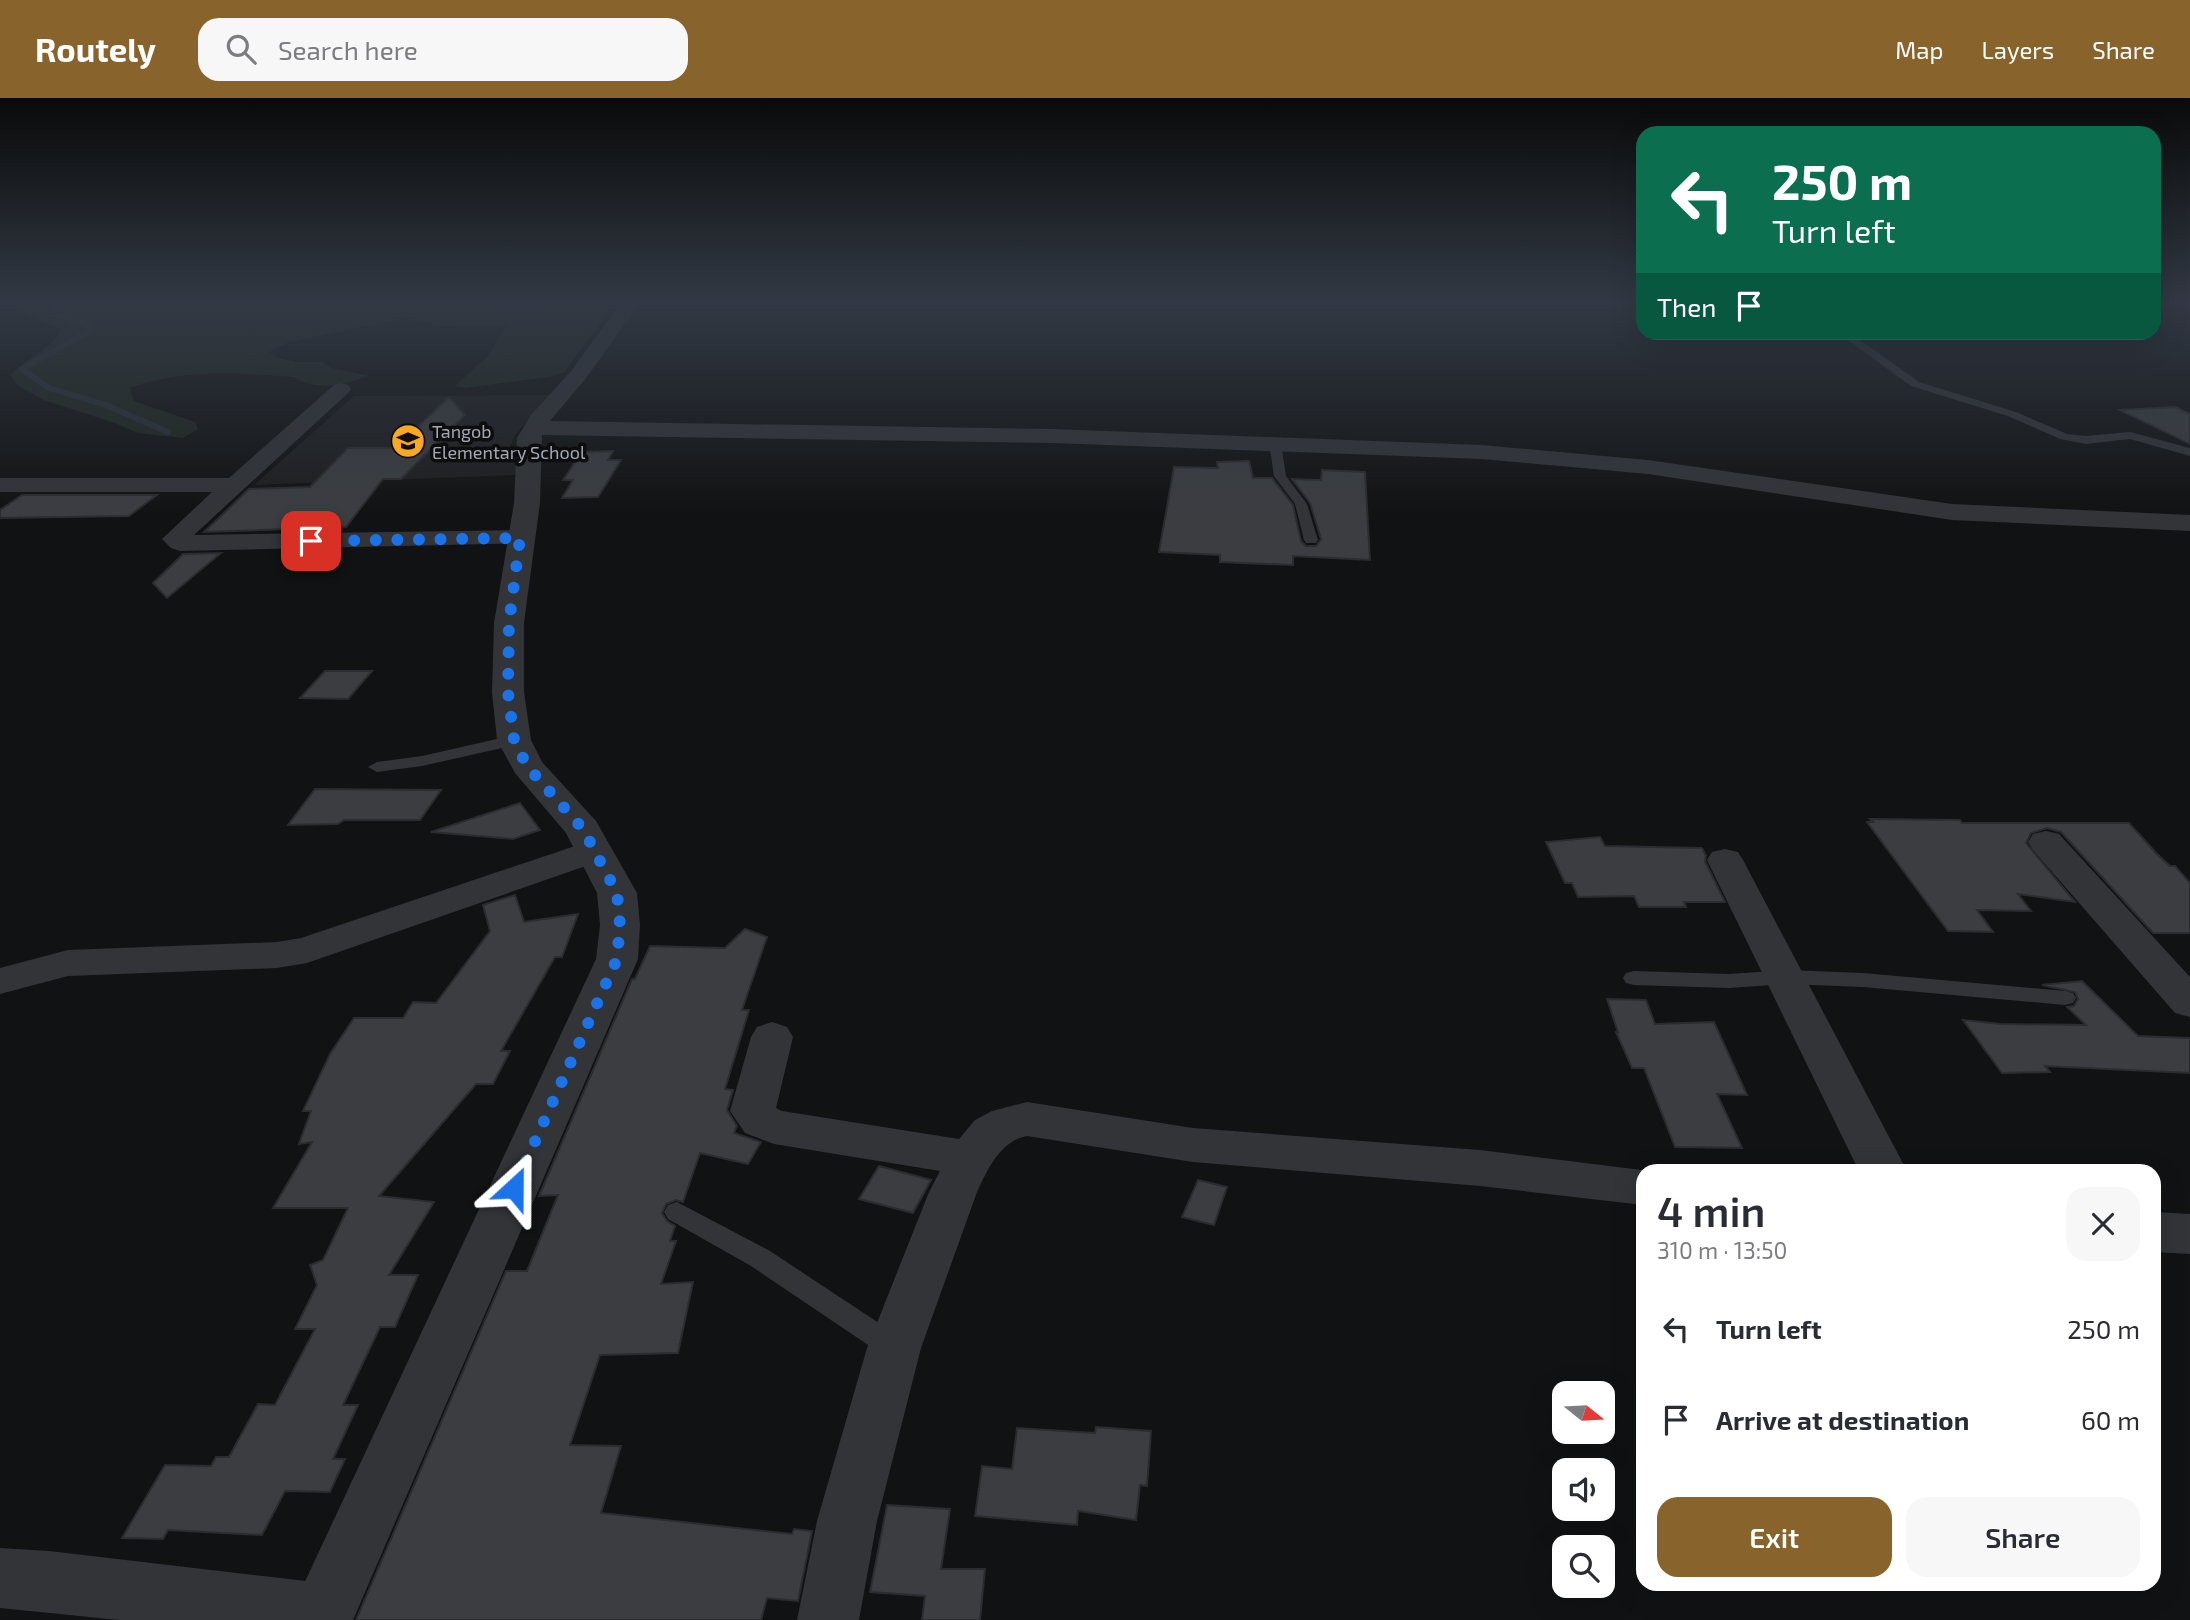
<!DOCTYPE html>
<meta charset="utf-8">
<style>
:root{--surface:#fff;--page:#f7f7f7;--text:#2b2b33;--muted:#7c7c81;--accent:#88632c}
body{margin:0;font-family:"Exo 2",sans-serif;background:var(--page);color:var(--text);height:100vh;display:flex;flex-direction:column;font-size:26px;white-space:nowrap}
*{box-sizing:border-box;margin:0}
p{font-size:23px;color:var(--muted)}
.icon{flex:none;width:38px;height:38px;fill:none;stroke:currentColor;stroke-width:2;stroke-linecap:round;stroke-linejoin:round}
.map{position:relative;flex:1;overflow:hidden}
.drawer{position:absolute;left:1636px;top:1066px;width:525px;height:427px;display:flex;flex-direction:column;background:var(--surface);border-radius:21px;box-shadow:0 7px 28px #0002}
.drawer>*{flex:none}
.banner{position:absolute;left:1636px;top:28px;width:525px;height:214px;border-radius:21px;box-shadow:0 7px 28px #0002;background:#0b6e4f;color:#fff;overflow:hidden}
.needle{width:46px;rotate:108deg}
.controls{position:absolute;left:1552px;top:1283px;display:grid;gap:14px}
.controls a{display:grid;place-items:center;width:63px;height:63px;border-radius:14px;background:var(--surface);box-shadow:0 7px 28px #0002;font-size:35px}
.pin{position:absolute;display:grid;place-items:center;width:60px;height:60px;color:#fff;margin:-30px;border-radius:14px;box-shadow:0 4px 10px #0006}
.me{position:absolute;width:77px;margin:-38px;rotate:24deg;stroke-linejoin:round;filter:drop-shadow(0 0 5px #0008)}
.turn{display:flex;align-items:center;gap:24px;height:147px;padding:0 21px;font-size:32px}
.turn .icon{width:91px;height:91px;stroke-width:2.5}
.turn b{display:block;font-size:49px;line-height:60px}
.then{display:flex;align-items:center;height:66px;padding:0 21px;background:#0003;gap:14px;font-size:26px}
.round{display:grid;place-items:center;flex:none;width:74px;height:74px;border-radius:21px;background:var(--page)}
.headline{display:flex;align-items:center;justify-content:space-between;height:119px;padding:0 21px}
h1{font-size:42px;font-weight:600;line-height:52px}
.action{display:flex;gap:14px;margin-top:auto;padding:14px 21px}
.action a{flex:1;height:80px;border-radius:21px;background:var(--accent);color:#fff;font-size:28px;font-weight:600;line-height:80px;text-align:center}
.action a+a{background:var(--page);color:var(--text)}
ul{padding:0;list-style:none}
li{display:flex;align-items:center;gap:21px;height:91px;padding:0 21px}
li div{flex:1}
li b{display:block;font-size:26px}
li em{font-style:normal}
header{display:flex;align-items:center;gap:42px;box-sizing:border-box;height:98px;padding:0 35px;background:var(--accent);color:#fff}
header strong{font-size:33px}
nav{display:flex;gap:38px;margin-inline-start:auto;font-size:24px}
.search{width:490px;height:63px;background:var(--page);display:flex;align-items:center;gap:18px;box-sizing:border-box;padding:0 24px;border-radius:21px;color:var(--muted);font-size:26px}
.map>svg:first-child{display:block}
.built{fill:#1d1e20}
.green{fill:#1e261e}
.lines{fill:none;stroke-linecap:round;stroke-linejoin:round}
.stream{stroke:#273137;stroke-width:6}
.building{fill:#3b3d41;stroke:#2b2c2f;stroke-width:2}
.service{fill:#323438;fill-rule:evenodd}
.minor{fill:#323438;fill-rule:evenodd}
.tertiary{fill:#323438;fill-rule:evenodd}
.route{stroke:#1a73e8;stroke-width:12;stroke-dasharray:0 21.6}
.labels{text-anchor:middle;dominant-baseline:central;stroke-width:7;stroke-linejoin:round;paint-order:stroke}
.far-poi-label{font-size:18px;fill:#a2a9b5;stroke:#0d0d0e;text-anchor:start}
</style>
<header>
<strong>Routely</strong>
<div class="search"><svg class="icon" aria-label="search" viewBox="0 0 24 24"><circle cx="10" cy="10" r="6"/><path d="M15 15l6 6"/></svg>Search here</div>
<nav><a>Map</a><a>Layers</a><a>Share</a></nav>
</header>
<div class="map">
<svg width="2190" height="1522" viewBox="0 0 2190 1522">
<rect width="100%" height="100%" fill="#111213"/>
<path class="built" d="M550 297 515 337 510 349 517 375 515 377 254 387 354 298Z"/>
<path class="green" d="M0 202H458L469 209 505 210H547L559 202H618L564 274 549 279 465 290 455 288 489 257 506 227 443 228 406 220 289 244 269 254 276 259 295 264H322L331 270 370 278C344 285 319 295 294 279 237 275 186 270 130 290L134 303 195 324 198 331 183 340 138 335 115 325 44 302 17 287 11 277C25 260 53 251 61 231L0 206Z"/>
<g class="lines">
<path class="stream" d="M58 202 53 208 58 217 88 226 93 231 22 271 49 290 106 307 168 334"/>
</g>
<path class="building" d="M449 299 465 317 401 381H383L346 429 204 434 249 391 310 389 348 350H395Z
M2175 309 2190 316V346L2120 312Z
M613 353 608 362H621L598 399 562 400 573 382H563L582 354Z
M1249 363 1253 380H1272L1293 407 1301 443 1306 448H1316L1321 441 1310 405 1292 381 1321 382 1322 372 1365 374 1370 462 1293 458V467L1220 464V457L1159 454 1174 369 1218 370 1217 364Z
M22 397H157L129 418 0 420V412Z
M221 455 167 500 153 485 183 456Z
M325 573H372L348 601 300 600Z
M315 691 441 692 420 722H344L338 726 288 727Z
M520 705 540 732 513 741 431 734Z
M1870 721 1960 722 1962 725H2129L2157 756 2170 768H2175L2190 785V835H2153L2061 734 2047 730 2031 735 2026 745 2075 804 2018 796 2031 813 1977 812 1993 834 1948 833 1867 724H1873Z
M1600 739 1605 748 1702 750 1706 758 1705 763 1725 804H1684L1686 809H1639L1634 798 1578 799 1572 785H1565L1546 744Z
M515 797 524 824 578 816 562 859H555L501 953H510L493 986H476L379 1098 434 1104 389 1177H418L395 1229H380L343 1307H358L333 1361H345L330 1394 285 1393 262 1437 168 1432 163 1441 122 1440 165 1367 211 1368 216 1359H229L258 1306 275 1307 315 1231H295L317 1187 310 1167 323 1162 348 1110H273L312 1044 299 1046 311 1013H303L330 956 354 920H403L413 904 436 905 490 833 483 807Z
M745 831 767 839 742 912H749L725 991 733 992 727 1012 737 1028 734 1035 761 1044 748 1066 700 1055 683 1104 676 1102 666 1106 662 1115 667 1123 675 1128 670 1143H676L661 1186 693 1184 678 1255 600 1257 570 1347 621 1348 601 1415 792 1436 794 1431 812 1433 798 1503 767 1500 761 1522H356L506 1173H527L558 1097 539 1098 632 881H635L650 848 725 850Z
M2082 883 2138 938 2190 940V975L2045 968 2050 974 2002 975 1963 922 2001 926 2086 927 2067 909 2074 908 2078 901 2075 894 2042 887Z
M1607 901 1646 902 1655 926 1714 924 1747 997 1717 996 1742 1050 1675 1049 1644 970H1632L1616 934H1618Z
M879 1068 931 1082 913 1115 859 1101Z
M1198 1082 1227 1089 1214 1127 1182 1119Z
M1096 1329 1151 1333 1147 1388 1140 1387 1136 1422 1078 1413 1077 1427 975 1418 982 1368 1012 1371 1017 1330 1095 1335Z
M887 1407 950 1411 941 1471H985L980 1522H922L925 1498 870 1494Z"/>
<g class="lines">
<path class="service" d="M1837 234H1849L1919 284 2016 314 2067 336 2086 338 2130 334 2190 350V358L2130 341 2086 346 2060 341 2008 318 1911 288Z
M1275 341 1281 345 1286 378 1307 406 1318 442 1316 445H1306L1304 442 1295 406 1274 378 1269 345Z
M514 637 520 638 523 642 520 646 422 668 377 674 368 669 377 664 422 658Z
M1786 872 1863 875 2065 893 2073 895 2076 900 2073 905 2065 907 1863 889 1786 886 1729 890 1634 887 1626 885 1623 880 1626 875 1634 873 1729 876Z
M677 1104 770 1153 903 1241 907 1249 903 1257 893 1261 883 1257 751 1168 668 1121 664 1114 668 1107Z"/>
<path class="minor" d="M341 285 348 287 351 291 348 295 194 437 520 432 529 435 533 440 529 445 180 453 171 450 162 441 212 394H0V380H229L334 287Z
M2046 733 2059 736 2190 879V919L2175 915 2033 752 2028 744 2033 736Z
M593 742 606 745 611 753 606 761 307 865 277 870 68 878 0 896V870L68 852 277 844 301 840Z
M1725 751 1738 754 1743 762 1907 1073H1859L1707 762 1712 754Z
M772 924 787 929 793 939 776 1010 782 1013 959 1041 975 1022 992 1013 1027 1004 1193 1030 1480 1052 1650 1073H1643V1107L1480 1088 1193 1064 1027 1038C1000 1043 988 1071 977 1094L921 1250 877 1423 859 1522H797L817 1423 867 1250 929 1094 940 1073 774 1046 745 1035 730 1013 751 939 757 929Z
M2154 1114 2190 1116V1156L2154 1154Z
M0 1450 49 1453 323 1485 345 1494 354 1516 352 1522H119L0 1510Z"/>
<path class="tertiary" d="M623 202H642L586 280 550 323 1053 331 1482 347 1648 362 1952 406 2190 417V433L1952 422 1648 376 1482 361 1053 345 542 337 540 405 524 525V594L531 642 542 664 596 723 637 795 640 827 638 861 353 1522H287L596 861 600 827 597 795 566 735 515 675 497 642 492 594 494 525 514 405 517 340 531 317 572 272Z"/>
</g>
<linearGradient id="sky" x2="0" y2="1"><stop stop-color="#090a0a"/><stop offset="0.49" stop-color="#323944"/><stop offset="1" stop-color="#323944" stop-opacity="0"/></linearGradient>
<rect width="2190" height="416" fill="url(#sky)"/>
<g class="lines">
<path class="route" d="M311 443 520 440 509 525 508 594 514 642 527 668 583 731 617 795 620 827 617 861 514 1090"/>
</g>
<defs>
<g id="school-disc" transform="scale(1.75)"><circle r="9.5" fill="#faa723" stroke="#0d0d0e"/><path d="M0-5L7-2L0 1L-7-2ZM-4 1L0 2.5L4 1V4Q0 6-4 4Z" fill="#111"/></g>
</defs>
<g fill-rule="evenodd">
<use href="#school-disc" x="408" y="343"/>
</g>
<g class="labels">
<g class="far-poi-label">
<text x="432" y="333">Tangob<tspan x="432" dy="21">Elementary School</tspan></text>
</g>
</g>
</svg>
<div class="controls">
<a><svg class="needle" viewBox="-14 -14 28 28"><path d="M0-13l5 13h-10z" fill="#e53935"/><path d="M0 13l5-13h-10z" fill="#7c7c81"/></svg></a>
<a><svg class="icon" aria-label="sound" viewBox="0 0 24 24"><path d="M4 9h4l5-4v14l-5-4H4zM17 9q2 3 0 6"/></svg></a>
<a><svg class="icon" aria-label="search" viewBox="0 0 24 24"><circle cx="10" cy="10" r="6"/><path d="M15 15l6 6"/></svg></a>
</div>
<div class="pin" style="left:311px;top:443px;background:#d93025"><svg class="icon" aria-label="arrive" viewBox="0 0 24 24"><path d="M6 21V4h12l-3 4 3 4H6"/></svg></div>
<svg class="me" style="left:514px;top:1090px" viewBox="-20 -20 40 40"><path d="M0-17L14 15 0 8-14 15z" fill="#1a73e8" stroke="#fff" stroke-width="4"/></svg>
<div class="banner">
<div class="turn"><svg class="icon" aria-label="left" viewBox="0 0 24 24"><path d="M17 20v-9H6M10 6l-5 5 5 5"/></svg><div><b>250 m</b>Turn left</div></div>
<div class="then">Then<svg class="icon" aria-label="arrive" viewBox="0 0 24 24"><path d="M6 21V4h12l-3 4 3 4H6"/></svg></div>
</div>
<section class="drawer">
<div class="headline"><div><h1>4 min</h1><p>310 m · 13:50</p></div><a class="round"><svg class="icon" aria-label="close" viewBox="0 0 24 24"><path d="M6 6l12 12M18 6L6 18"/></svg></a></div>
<ul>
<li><svg class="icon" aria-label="left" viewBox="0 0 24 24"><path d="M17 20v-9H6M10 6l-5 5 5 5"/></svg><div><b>Turn left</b></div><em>250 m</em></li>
<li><svg class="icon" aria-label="arrive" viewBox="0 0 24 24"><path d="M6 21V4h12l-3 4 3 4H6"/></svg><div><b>Arrive at destination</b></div><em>60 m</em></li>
</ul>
<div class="action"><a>Exit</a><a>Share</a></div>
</section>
</div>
